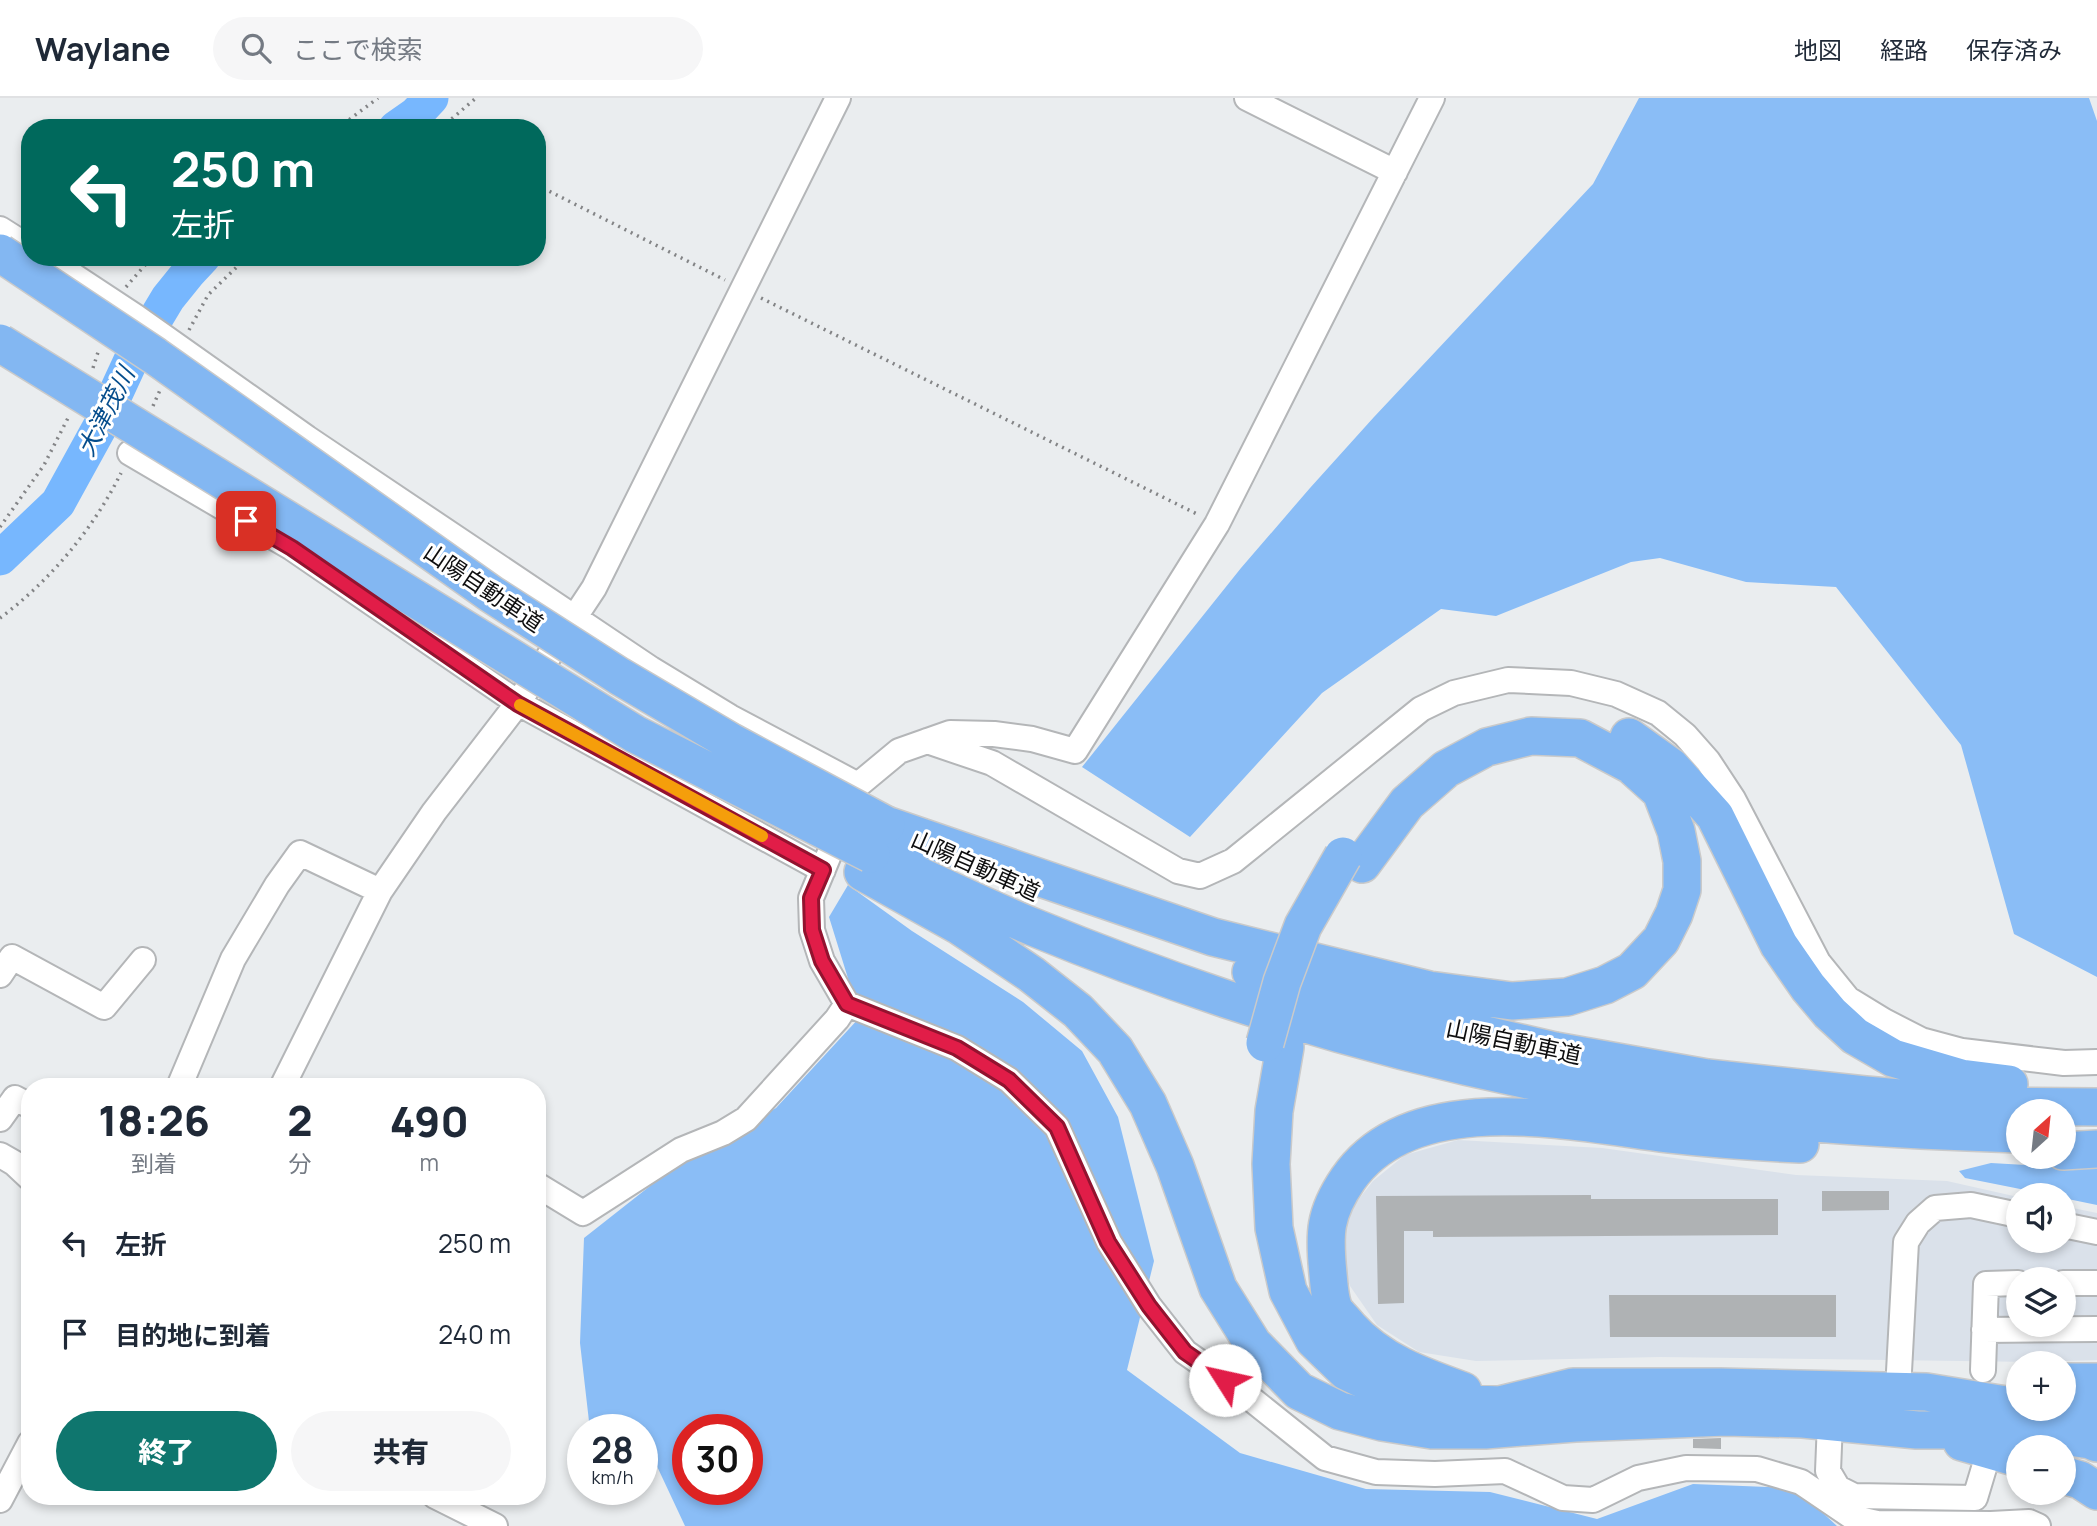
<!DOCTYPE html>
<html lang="ja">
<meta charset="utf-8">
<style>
:root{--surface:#fff;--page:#f6f6f7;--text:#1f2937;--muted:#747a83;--line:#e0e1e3;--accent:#0f766e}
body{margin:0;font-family:Manrope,"Noto Sans JP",sans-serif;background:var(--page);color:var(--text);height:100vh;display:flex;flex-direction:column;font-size:26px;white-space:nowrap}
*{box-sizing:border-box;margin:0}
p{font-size:23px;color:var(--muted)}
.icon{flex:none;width:38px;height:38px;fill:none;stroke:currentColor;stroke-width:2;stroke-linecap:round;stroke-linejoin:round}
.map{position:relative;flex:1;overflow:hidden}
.details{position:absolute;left:21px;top:980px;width:525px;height:427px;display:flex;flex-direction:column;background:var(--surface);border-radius:28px;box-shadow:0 4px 10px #0003}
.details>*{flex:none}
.banner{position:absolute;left:21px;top:21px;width:525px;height:147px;border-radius:28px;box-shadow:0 4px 10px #0003;background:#00695c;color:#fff;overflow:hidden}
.needle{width:46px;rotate:27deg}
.fabs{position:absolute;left:2006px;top:1001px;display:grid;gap:14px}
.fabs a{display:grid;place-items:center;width:70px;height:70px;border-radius:50%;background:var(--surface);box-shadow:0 4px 10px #0003;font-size:35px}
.speed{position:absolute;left:567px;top:1316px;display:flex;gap:14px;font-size:35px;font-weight:700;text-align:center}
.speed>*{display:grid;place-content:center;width:91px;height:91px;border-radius:50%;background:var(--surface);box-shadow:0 4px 10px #0003;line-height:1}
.speed small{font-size:18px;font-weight:400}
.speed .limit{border:10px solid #d22;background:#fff;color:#111}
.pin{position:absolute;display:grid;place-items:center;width:60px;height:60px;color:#fff;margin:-30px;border-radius:14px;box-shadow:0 4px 10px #0006}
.me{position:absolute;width:77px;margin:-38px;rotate:305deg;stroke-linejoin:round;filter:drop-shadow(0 0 5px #0008)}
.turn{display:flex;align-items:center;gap:24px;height:147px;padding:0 35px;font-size:32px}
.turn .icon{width:91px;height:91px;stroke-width:2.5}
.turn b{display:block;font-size:49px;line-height:60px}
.eta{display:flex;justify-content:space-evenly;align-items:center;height:119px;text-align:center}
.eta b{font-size:42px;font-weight:800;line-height:49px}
.cta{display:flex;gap:14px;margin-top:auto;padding:14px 35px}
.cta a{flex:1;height:80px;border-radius:42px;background:var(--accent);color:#fff;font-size:28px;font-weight:800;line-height:80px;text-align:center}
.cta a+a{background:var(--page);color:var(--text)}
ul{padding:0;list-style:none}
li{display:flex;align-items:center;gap:21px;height:91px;padding:0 35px}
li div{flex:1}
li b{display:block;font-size:26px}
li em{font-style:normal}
header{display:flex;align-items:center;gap:42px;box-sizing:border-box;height:98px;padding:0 35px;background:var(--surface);border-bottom:2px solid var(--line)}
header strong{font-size:33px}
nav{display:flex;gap:38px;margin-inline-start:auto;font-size:24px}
.search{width:490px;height:63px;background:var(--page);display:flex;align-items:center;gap:18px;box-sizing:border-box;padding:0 24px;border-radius:38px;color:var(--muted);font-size:26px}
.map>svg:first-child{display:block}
.built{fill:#dae1ea;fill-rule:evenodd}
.forest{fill:#8abdf6;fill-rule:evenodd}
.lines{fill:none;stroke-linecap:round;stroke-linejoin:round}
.river{stroke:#77b7fe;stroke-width:35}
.building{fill:#afb2b4}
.minor-casing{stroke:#b4b6b8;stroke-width:28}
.highway-casing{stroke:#cacaca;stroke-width:40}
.path{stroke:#838486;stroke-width:3.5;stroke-dasharray:2 5;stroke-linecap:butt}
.minor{stroke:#fff;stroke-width:24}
.highway{stroke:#83b7f2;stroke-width:37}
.highway-bridge-casing{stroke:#cacaca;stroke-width:40;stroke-linecap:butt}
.highway-bridge{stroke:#83b7f2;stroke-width:37}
.route-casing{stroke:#92132f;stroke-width:18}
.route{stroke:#e11d48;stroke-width:12}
.slow{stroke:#f59e0b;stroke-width:12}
.labels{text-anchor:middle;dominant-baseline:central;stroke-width:6;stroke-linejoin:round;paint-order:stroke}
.street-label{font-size:23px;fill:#0e0e0f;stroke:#fff}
.water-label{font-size:24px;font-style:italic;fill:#054d8c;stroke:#fff}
</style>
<header>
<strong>Waylane</strong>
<div class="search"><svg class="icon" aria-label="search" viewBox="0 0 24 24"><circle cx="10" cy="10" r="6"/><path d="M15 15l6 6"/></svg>ここで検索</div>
<nav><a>地図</a><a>経路</a><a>保存済み</a></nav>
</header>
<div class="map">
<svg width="2097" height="1428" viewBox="0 0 2097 1428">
<rect width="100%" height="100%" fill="#eaedef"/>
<path class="built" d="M1458 1042 1602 1050 1796 1077 1947 1083 2018 1099V1143H2063V1108L2097 1115V1262L2037 1264 1660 1259 1476 1263 1419 1254 1377 1227 1350 1188 1338 1151 1347 1116 1373 1083 1405 1057ZM2018 1181H2063V1227H2018Z"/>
<path class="forest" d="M1639 0H2089L2097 23V879L2014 836 1961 647 1836 489 1746 484 1660 460 1631 464 1496 518 1441 511 1322 595 1190 739 1082 669 1241 470 1310 390 1374 319 1593 86Z
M848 787 912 833 1023 904 1082 953 1118 1019 1154 1163 1127 1272 1240 1355 1366 1391 1490 1394 1597 1421 1693 1386 1796 1390 1837 1428H685L655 1364 642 1363V1332H590L580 1245 584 1140 678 1066 776 1010 860 919 829 819ZM688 1332H747V1391H688Z
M1991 1065 2097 1071V1107L2063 1100V1097H2050L1965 1080 1959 1073Z"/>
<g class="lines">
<path class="river" d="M396 30 416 16 431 0
M0 460 58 405 102 325 132 260 168 200 189 174 203 159"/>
</g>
<path class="building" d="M1822 1093H1889V1112L1822 1113Z
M1591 1097V1101H1778V1137L1433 1139V1133H1404V1205L1378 1206 1376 1098Z
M1609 1197H1836V1239H1610Z
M1721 1340V1351L1693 1350V1341Z"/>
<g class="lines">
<g class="minor-casing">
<path id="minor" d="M1247 0 1395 74
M1432 0 1217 426 1075 653 1032 641 994 636 950 635 899 653 858 687 811 800 812 832 822 863 847 906 957 950 1009 982 1057 1029 1109 1144 1149 1208 1185 1254 1245 1296 1325 1360 1376 1374 1435 1376 1505 1373 1563 1400 1593 1402 1638 1380 1686 1370 1757 1371 1801 1384 1854 1420 1877 1425 1991 1426 2029 1424 2038 1428
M0 131 30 150
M45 159 136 219 307 340 651 571 730 619 858 687
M130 355 292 450 518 605 823 772
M927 643 992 665 1178 773 1200 778 1233 763 1421 611 1454 595 1508 582 1571 585 1616 596 1658 615 1685 637 1708 663 1733 701 1818 864 1848 901 1884 923 1921 942 1962 953 2064 965 2097 964
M0 877 12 859 104 909 143 862
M179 989 233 861 277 787 300 755 380 793
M282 989 380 793 434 714 518 605 594 490 838 0
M0 1021 15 1000 30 1008
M0 1057 14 1065 30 1080
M537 1087 583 1115 681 1052 723 1035 746 1021 837 921 847 906
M2063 1127 2097 1134
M2063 1185H2097
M1984 1232 2097 1231
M1983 1272 1986 1186 2018 1185
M1898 1292 1906 1144 1918 1125 1935 1110 1971 1107 2018 1117
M1830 1324 1828 1373 1838 1390 1854 1398 1975 1400 1984 1370
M435 1398 495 1428
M0 1402 30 1345"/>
</g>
<g class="highway-casing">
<path id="highway" d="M1629 639 1671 669 1715 718 1779 847 1808 889 1830 915 1855 938 1893 960 1961 980 2009 986
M886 727 1213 839 1429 892 1512 903 1567 899 1605 887 1632 873 1661 842 1674 816 1682 792V763L1676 733 1661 694 1631 667 1580 640 1531 638 1487 649 1446 671 1407 705 1362 766
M888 764C936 785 984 809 1033 829 1096 855 1161 879 1226 901 1369 948 1517 984 1666 1007 1782 1026 1900 1032 2018 1036
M863 774 958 827 1031 876 1078 913 1115 952 1148 1006 1175 1068 1218 1190 1253 1246 1299 1293 1340 1313 1382 1324 1432 1332H1485L1575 1325 1726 1319 1803 1321 1917 1332 2014 1331 2090 1342 2097 1345
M1251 874 1399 917 1555 953 1707 980 1865 997 1990 1008 2097 1009
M1285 949 1274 1013 1271 1066 1274 1130 1288 1193 1314 1242 1346 1273 1400 1299 1450 1305 1500 1307 1573 1289H1720L1926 1294 2018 1309
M2063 1053 2097 1051
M2063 1284H2097
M1463 1293C1421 1278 1379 1263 1349 1229 1345 1224 1339 1218 1335 1213 1330 1204 1329 1187 1328 1176 1324 1136 1324 1116 1348 1081 1413 987 1573 1024 1668 1036 1712 1041 1755 1044 1800 1046
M2063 1309 2097 1310
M1962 1344 2018 1360
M2063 1377 2080 1382 2097 1393"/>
</g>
<path class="path" d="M338 30 378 0
M441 30 476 0
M537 87 725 182
M126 189 152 159
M761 200 1199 417
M189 232 208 197 247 159
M93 270 99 251
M153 308 160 292
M0 429 44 367 69 318
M0 520C50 483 94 430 121 375"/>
<use href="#minor" class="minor"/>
<use href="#highway" class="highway"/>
<g class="highway-bridge-casing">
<path id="highway-bridge" d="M0 155 155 258 491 496 619 578 731 644 886 727
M0 245 635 636 871 756
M1265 945 1282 884 1303 828 1343 758"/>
</g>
<use href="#highway-bridge" class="highway-bridge"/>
</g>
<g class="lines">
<g class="route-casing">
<path id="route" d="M246 423 292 450 518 606 823 772 811 800 812 832 822 863 847 906 957 950 1009 982 1057 1029 1108 1144 1149 1208 1185 1254 1225 1282"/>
</g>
<use href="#route" class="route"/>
<path class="slow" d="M520 607 762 738"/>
</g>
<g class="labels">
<g class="street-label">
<text transform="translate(484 489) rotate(34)">山陽自動車道</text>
<text transform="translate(976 767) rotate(24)">山陽自動車道</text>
<text transform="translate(1514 943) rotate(12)">山陽自動車道</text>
</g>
<g class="water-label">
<text transform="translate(105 313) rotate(-63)">大津茂川</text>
</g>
</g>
</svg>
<div class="fabs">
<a><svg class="needle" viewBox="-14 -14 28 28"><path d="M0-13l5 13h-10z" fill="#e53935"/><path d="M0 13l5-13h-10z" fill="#747a83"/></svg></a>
<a><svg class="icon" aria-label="sound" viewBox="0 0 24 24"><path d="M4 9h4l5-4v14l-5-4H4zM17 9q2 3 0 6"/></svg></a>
<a><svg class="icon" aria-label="layers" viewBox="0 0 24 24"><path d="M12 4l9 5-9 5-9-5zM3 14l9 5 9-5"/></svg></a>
<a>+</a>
<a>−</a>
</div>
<div class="speed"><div>28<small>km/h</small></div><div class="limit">30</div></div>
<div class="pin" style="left:246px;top:423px;background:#d93025"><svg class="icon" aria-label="arrive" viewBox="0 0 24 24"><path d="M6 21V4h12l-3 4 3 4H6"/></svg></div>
<svg class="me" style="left:1225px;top:1282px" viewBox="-20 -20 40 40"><circle r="19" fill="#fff"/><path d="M0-13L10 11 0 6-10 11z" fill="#e11d48"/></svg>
<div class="banner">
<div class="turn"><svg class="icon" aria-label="left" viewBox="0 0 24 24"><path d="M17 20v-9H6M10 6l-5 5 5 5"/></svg><div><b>250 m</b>左折</div></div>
</div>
<section class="details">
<div class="eta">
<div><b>18:26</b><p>到着</p></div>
<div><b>2</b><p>分</p></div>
<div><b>490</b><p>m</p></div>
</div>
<ul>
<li><svg class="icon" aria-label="left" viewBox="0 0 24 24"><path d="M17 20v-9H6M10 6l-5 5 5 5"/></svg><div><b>左折</b></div><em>250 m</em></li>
<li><svg class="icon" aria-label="arrive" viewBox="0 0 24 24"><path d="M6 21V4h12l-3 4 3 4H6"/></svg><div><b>目的地に到着</b></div><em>240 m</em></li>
</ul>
<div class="cta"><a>終了</a><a>共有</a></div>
</section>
</div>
